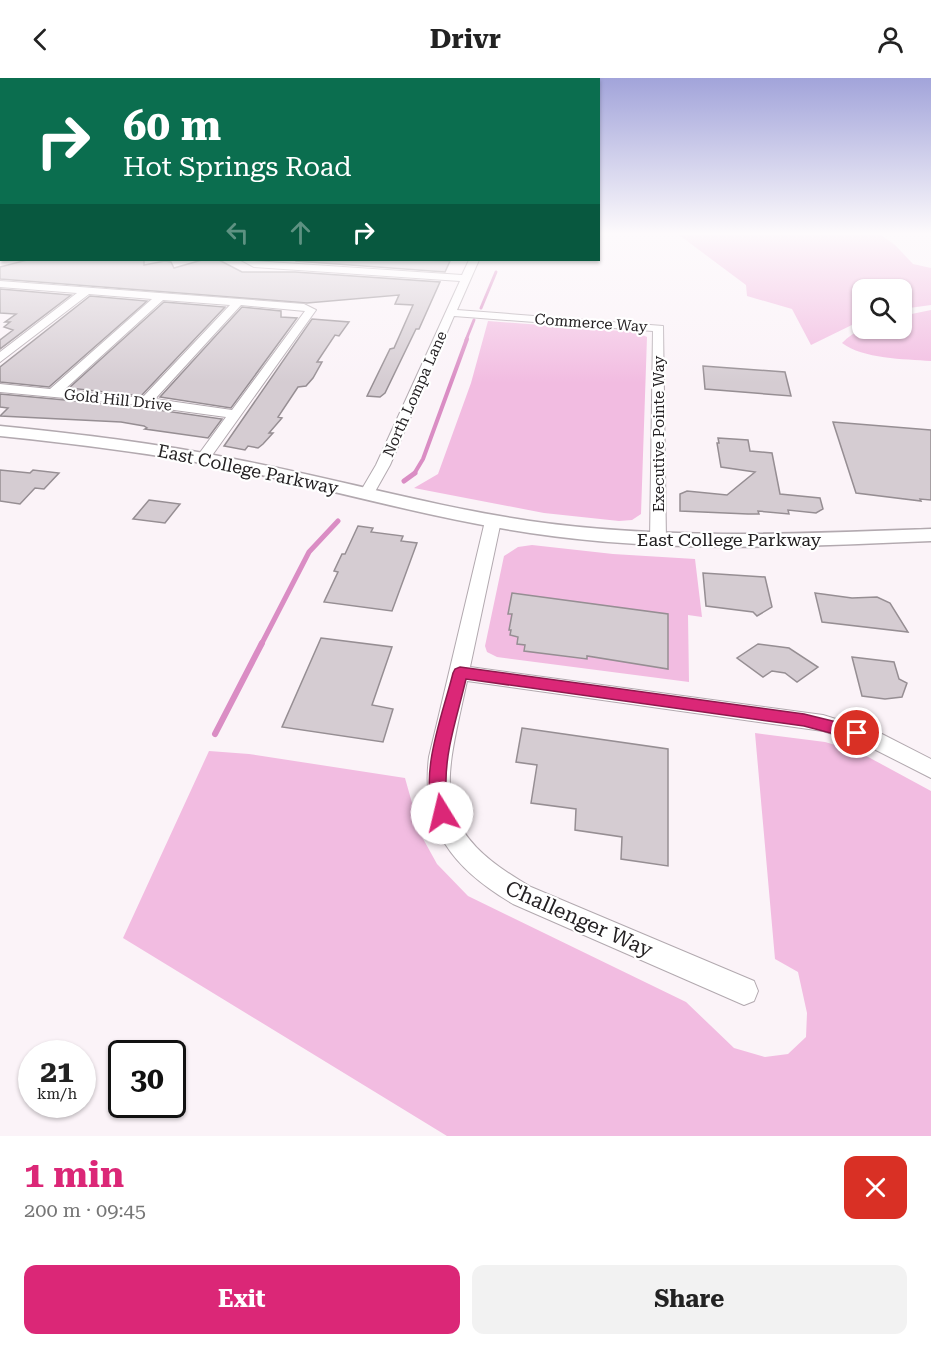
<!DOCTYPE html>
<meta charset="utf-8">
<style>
:root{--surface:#fff;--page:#f2f2f2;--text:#222;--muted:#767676;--accent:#db2777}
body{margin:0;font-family:"Roboto Serif",serif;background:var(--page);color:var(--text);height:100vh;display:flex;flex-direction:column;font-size:22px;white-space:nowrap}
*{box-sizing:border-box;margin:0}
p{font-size:20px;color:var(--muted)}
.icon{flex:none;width:33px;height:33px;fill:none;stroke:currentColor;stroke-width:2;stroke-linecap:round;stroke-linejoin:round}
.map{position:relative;height:1058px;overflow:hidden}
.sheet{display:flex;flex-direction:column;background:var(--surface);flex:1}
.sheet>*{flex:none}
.guide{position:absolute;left:0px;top:0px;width:600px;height:183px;box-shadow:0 2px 4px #0004;background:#0b6e4f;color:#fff;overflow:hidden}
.controls{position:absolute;left:852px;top:201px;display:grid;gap:12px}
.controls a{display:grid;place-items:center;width:60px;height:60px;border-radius:12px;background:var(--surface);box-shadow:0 2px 4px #0004;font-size:30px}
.speed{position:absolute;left:18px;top:962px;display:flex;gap:12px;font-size:30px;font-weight:700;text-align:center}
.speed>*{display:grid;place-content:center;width:78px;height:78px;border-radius:50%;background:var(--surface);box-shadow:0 2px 4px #0004;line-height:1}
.speed small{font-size:15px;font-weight:400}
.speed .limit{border:3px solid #111;border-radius:9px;background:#fff;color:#111}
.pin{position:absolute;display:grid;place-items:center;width:51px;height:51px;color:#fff;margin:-26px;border:3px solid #fff;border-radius:50%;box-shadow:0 2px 6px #0007}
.me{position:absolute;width:66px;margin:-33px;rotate:351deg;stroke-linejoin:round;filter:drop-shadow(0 0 4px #0008)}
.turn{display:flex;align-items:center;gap:21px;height:126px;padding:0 24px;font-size:27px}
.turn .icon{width:78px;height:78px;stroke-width:2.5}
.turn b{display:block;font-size:42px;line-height:51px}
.lanes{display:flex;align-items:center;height:57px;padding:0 24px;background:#0003;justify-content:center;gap:30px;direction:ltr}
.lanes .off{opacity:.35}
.round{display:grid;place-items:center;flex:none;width:63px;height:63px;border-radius:12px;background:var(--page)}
.overview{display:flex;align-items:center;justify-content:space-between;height:102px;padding:0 24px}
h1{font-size:36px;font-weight:700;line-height:45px;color:var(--accent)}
.primary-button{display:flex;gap:12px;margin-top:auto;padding:12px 24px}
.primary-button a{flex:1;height:69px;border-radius:12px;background:var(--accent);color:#fff;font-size:24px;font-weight:700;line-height:69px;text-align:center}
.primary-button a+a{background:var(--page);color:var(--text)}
header{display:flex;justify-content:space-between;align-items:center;height:78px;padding:0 24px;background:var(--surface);font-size:27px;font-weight:700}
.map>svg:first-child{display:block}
.green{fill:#f2bce1}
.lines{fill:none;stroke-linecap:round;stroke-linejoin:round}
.stream-far3{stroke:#da8dc4;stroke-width:3}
.stream-far2{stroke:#da8dc4;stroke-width:4}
.stream-far1{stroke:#da8dc4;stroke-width:5}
.stream{stroke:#da8dc4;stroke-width:6}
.building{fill:#d5ccd2;stroke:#968e93;stroke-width:1.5}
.minor-casing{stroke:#b2a9af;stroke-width:2}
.major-casing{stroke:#b2a9af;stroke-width:3}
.minor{fill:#fff;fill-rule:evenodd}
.major{fill:#fff;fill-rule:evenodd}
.route{fill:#db2777;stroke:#8e194d;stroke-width:1.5}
.labels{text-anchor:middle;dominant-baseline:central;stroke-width:4.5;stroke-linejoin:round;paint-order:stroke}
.far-street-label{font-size:15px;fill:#242123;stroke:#fff}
.street-label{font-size:18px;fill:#242123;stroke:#fff}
.near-street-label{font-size:21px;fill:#242123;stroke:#fff}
</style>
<header><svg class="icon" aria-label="back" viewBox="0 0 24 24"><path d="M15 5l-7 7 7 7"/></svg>Drivr<svg class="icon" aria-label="person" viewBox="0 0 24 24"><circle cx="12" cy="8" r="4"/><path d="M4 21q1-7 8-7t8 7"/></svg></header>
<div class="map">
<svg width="931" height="1058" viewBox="0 0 931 1058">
<rect width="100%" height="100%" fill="#fbf3f8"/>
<path class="green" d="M679 157H881L895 167 913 186 931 190V227L902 231V212H862V242L811 267 792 231 747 218 746 207Z
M931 232V283C904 281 863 281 842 265 859 247 879 250 902 250V238Z
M488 243 636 254 647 259 641 436 632 442 619 443 544 435 414 410 438 396 471 305Z
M532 467 613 476 695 481 702 539 688 537 689 604 497 579 487 574 485 568 504 478 518 469Z
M755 655 825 664 859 674 931 713V1058H447L123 860 209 673 249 676 405 700 421 757 437 786 468 818 686 924 734 970 765 979 788 976 806 959 807 935 798 894 775 881Z"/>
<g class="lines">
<path class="stream-far3" d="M481 230 496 194
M466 262 474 242"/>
<path class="stream-far2" d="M414 396 423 381 467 261"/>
<path class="stream-far1" d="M404 403 415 395
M261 567 309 474 338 443"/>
<path class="stream" d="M215 656 262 565"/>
</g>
<path class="building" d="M27 182H144V187L165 183 171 184 174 190 202 182H219L242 194H295L440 204 419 251H416L385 315 380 319 367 318 390 271 394 270 413 227 395 226 399 217 307 225 0 201V189Z
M296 182H420L450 183 445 194 296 183Z
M0 211 71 217 0 271V262L13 252 4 249 10 244H5L16 236 0 235Z
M90 218 147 223 49 309 0 304V289Z
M164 224 225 229 141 318 69 310Z
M242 229 281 233V239L297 240 231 330 160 319Z
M312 241 349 244 339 258 335 257 317 284H322L313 300 306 308 298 309 278 339 282 340 269 355H273L263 366 258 370 248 368 245 372 224 368Z
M703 288 785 294 791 318 705 311Z
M0 316 130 328 222 341 208 360 145 351 147 350 144 348 121 344 0 338 8 330 0 329Z
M833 344 931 352V422L920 421 921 423 856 415Z
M718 360 748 362 750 373 772 375 780 416 820 420 823 431 816 435 788 432 789 436 758 433 759 436H748L680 433V416L687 413 727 417 755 394 721 389 717 365H719Z
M0 392 30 395 33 392 59 395 44 411 35 410 20 426 0 423Z
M149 422 180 426 165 445 133 441Z
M358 448 373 450 371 454 403 458 401 463 417 465 392 533 324 524 338 494 334 493 342 476H345Z
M703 495 765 499 772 529 757 538 753 534 706 528Z
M512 515 668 536V591L587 578V581L524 573 525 567 517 566 518 559 510 557 511 552H509L512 536H508Z
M815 515 852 520 877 519 890 525 908 554 822 544Z
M321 560 392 569 372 627 393 631 383 664 282 649Z
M758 566 789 570 818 589 797 604 785 595 772 593 763 599 737 580Z
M852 579 894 584 899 601 907 605 902 619 885 621 862 618Z
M522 650 668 671V788L621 781 622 759 575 752 576 731 531 725 537 687 516 684Z"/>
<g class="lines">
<g class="minor-casing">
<path id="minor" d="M241 182 462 197 469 182H479L457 232 663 248 666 463 664 467H652L650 463 653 253 454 238 390 387 372 419 367 421 359 416 376 387 460 203 254 189Z
M0 203 304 226 316 232 208 383 203 384 196 380 226 339 130 326 0 314V306L50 311 152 221 89 216 0 284V274L77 215 0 209ZM163 222 230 227 142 320 64 312ZM241 227 305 233 232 332 155 321Z
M493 438 501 443 470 589 823 637 878 654 931 681V700L864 666 823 653 467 603C445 707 426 749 531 809L754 903 758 913 754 923 744 927 513 826C454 791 420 751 429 679L485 443Z"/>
</g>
<g class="major-casing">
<path id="major" d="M0 348C78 356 157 365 234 381 333 400 430 428 530 443 663 462 797 456 931 451V463C797 469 663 475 530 455 430 440 333 412 234 391 157 376 78 366 0 358Z"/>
</g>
<use href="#minor" class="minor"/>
<use href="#major" class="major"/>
</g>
<linearGradient id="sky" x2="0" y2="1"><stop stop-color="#a2a4da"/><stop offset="0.51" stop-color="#fdfafc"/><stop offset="1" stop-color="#fdfafc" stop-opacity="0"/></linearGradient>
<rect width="931" height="305" fill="url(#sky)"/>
<path class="route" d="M460 589 804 636 857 649 863 651 865 655 863 660 857 662 804 648 466 601C458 636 445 672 446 708 446 719 453 730 449 740L442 742 436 740C417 699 443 636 453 595L455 591Z"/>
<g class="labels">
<g class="far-street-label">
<text transform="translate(591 245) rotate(4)">Commerce Way</text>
<text transform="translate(415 316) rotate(-66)">North Lompa Lane</text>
<text transform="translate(118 322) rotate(6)">Gold Hill Drive</text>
<text transform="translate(659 356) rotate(-90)">Executive Pointe Way</text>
</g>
<g class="street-label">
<text transform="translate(248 391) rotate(12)">East College Parkway</text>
<text x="729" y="461">East College Parkway</text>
</g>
<g class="near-street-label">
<text transform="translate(579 841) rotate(24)">Challenger Way</text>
</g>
</g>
</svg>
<div class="controls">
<a><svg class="icon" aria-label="search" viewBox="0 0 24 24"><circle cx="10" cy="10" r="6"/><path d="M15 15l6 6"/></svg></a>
</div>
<div class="speed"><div>21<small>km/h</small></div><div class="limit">30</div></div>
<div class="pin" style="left:857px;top:655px;background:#d93025"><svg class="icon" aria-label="arrive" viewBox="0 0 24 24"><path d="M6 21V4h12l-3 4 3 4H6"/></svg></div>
<svg class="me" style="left:442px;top:735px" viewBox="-20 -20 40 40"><circle r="19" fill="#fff"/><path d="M0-13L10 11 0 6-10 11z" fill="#db2777"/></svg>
<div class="guide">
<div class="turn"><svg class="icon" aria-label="right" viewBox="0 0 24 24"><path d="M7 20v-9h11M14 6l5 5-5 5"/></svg><div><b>60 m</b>Hot Springs Road</div></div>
<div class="lanes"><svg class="icon off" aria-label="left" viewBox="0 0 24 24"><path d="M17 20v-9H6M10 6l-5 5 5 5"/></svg><svg class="icon off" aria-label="ahead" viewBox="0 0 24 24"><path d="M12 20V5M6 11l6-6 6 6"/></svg><svg class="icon" aria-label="right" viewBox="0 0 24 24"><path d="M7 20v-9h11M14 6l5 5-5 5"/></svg></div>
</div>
</div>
<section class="sheet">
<div class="overview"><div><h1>1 min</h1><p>200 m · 09:45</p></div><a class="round" style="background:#d93025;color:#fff"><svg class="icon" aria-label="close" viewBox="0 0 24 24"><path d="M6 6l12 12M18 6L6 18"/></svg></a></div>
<div class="primary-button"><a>Exit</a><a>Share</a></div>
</section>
